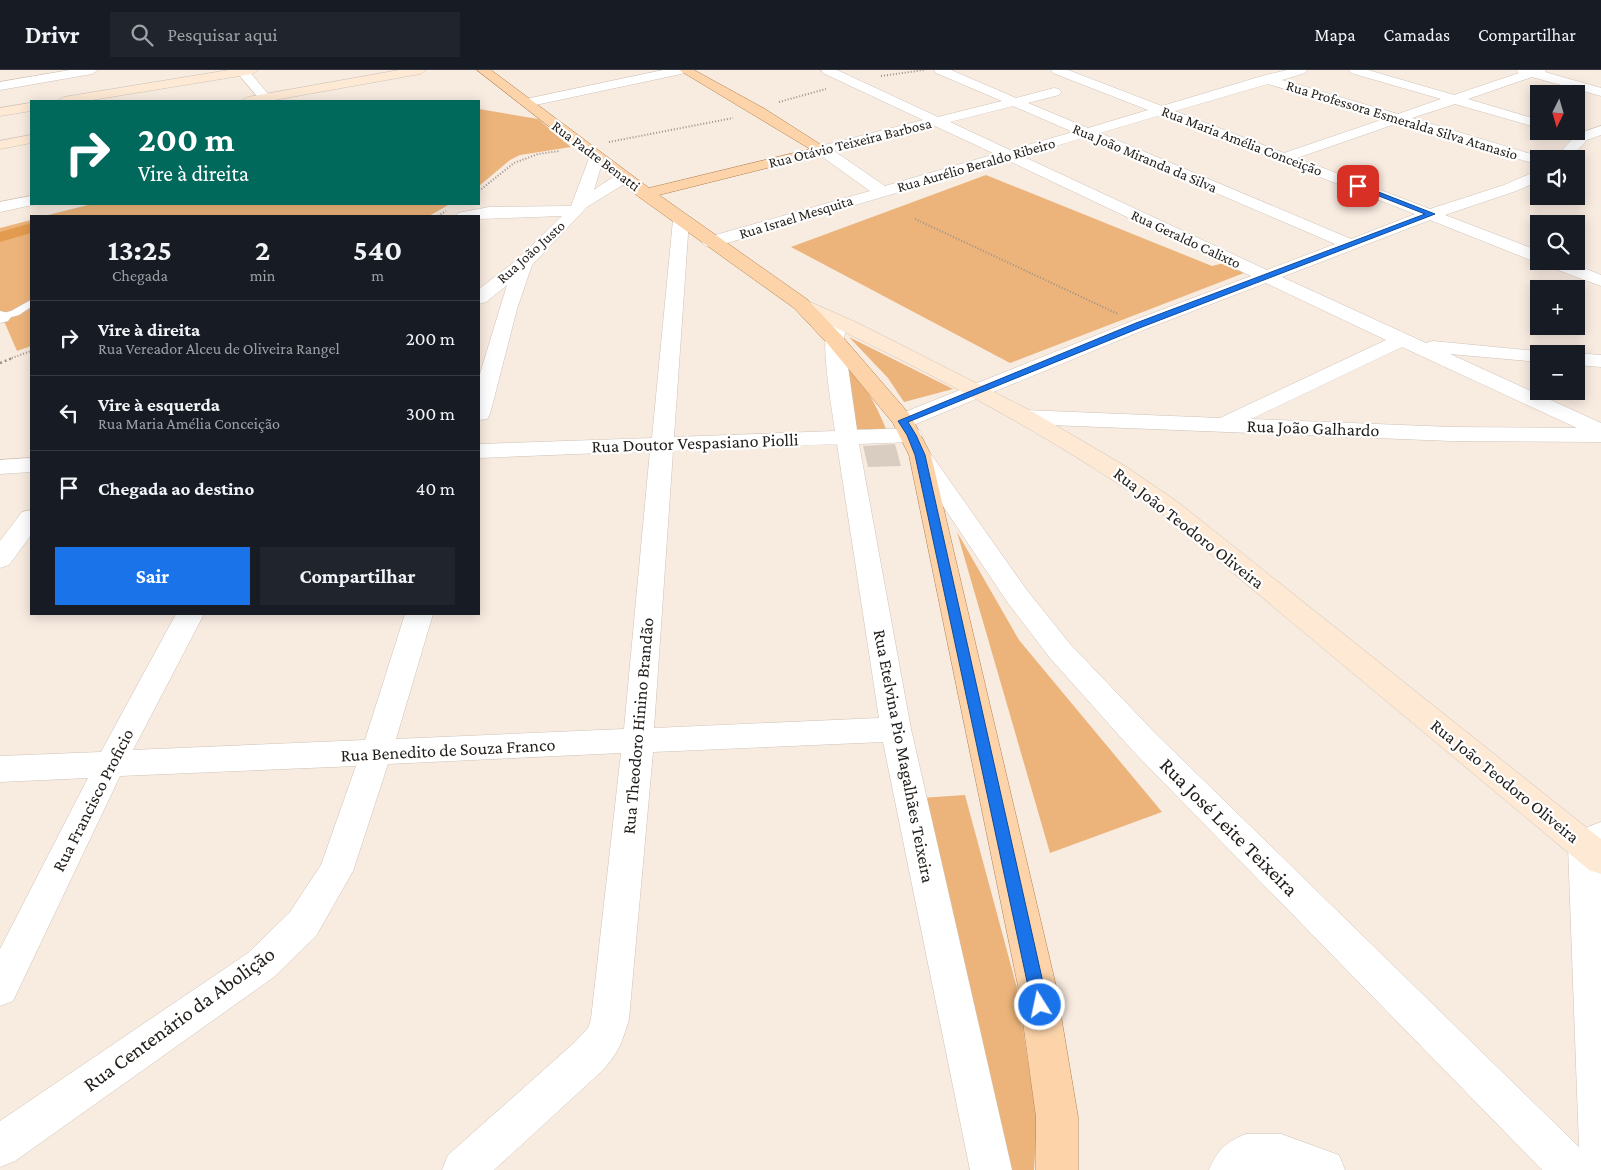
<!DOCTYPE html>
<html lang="pt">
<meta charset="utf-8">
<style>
:root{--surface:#171b24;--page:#20242c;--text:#f1f3f6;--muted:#9ea1a6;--line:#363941;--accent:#1a73e8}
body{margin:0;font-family:"Crimson Pro",serif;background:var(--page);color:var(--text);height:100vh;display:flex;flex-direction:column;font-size:19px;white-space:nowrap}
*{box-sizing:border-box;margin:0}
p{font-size:16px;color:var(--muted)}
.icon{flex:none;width:28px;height:28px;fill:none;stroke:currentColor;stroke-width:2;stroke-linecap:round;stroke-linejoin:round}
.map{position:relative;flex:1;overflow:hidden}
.sheet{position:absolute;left:30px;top:145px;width:450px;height:400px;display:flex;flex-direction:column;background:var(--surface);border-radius:0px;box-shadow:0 2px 12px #0003}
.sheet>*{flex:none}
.guide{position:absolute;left:30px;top:30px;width:450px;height:105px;border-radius:0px;box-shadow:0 2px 12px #0003;background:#00695c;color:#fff;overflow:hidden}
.needle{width:32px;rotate:185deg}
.controls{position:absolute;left:1530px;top:15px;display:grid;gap:10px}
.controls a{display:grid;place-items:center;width:55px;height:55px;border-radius:0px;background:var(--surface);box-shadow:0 2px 12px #0003;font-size:25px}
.pin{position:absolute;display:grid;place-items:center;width:42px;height:42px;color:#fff;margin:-21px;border-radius:10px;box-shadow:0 2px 8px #0006}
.me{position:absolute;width:55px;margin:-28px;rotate:350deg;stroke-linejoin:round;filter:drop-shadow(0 0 4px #0008)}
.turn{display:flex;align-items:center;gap:18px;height:105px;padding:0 25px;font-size:22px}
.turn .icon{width:65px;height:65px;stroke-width:2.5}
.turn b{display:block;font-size:35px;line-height:42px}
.eta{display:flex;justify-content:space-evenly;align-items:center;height:85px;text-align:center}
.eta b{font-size:30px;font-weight:700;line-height:35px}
.action{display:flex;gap:10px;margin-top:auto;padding:10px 25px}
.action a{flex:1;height:58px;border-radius:0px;background:var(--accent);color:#fff;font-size:20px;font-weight:700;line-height:58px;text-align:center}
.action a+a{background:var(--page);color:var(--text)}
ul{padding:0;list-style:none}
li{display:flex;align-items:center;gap:15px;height:75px;padding:0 25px;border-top:1px solid var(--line)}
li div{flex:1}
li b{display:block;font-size:19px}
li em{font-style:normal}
header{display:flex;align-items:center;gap:30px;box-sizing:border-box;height:70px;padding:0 25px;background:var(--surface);border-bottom:1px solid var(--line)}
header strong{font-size:24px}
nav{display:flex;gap:28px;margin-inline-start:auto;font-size:18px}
.search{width:350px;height:45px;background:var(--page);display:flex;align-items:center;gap:12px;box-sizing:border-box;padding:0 18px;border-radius:0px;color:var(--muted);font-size:19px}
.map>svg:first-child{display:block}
.green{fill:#ecb47b}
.water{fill:#e39c4f}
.building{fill:#d9cdc2}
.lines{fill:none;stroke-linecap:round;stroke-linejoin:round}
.lane-casing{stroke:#cfc3b8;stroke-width:1}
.street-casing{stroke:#cfc3b8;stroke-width:1}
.secondary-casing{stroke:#cfc3b8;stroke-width:1}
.primary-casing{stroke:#af8152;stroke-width:1}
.path-far1{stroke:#9b918a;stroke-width:2;stroke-dasharray:1 2;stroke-linecap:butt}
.path{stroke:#9b918a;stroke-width:2.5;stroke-dasharray:2 3;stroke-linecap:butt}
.lane{fill:#fff;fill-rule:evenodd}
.street{fill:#fff;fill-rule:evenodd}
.secondary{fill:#fee9d4;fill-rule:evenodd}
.primary{fill:#fdd4a9;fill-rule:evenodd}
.route{fill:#1a73e8;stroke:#114b97}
.labels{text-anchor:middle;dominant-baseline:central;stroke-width:4.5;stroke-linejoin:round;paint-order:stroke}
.far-street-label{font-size:15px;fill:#211d19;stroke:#fff}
.street-label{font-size:18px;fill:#211d19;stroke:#fff}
.near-street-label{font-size:21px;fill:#211d19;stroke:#fff}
</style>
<header>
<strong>Drivr</strong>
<div class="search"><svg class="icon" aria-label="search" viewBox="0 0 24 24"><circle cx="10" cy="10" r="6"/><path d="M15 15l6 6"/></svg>Pesquisar aqui</div>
<nav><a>Mapa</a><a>Camadas</a><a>Compartilhar</a></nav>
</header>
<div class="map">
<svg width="1601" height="1100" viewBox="0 0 1601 1100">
<rect width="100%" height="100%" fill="#f8ebe0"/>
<path class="green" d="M479 39 538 49 571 77 520 85 510 90 479 116Z
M986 105 1212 196 1224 193 1244 203 1010 293 791 177Z
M92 134H450L429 146H44Z
M31 150V276L17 281 0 242V158Z
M849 267 953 319 904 332 888 308Z
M842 292C863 310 876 334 886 359H855Z
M957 462 1019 570 1162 742 1050 783Z
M965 725 1017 918 1037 1053 1034 1100H1007L920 728Z"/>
<path class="water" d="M31 153V163L0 172V162Z"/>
<path class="building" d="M895 374 901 396 868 397 863 376Z"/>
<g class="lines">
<g class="lane-casing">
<path id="lane" d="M31 230V237L19 245 0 250V244L11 241Z"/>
</g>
<g class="street-casing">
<path id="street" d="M70 0H98L92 4 0 20V12Z
M235 0H248L274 31H261Z
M663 0H687L681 4 526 37 519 33 526 29Z
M821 0H837L938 47 1002 31 936 3 934 0H951L1016 28 1054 18 1059 19 1061 22 1059 25 1028 33 1088 58 1148 40 1053 3 1051 0H1068L1162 36 1262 6 1287 0H1307L1305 3 1282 10 1398 44 1441 29 1351 3 1349 0H1368L1454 25 1519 3 1516 0H1546L1545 2 1601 18V26L1532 7 1468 29 1539 50V58L1455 34 1412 48 1544 88 1539 89V95L1398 53 1297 88 1430 139 1504 115 1539 100V111L1516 121 1445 145 1539 181V191H1567L1601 205V216L1544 195 1542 192 1533 191 1430 150 1282 207 1426 273 1433 271 1546 282 1548 284H1539V292L1450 284 1601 353V372L1451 371 1025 354 1017 352 1014 347 1017 342 1025 340 1220 348 1386 270 1266 213 1146 259 911 356 903 358 895 356 892 351 895 346 1132 251 1251 206 1007 90 717 176 711 177 705 176 702 172 705 168 870 121 817 83 815 80 817 77 923 50 823 3ZM1268 14 1384 49 1284 83 1175 41ZM1013 36 1073 62 1010 80 950 52ZM1161 45 1415 144 1351 169 1100 63ZM935 56 995 84 885 116 834 81ZM1086 67 1335 174 1267 200 1022 86ZM1402 277 1577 358 1451 357 1251 349Z
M1601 56V65L1587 70 1569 89H1554L1577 64Z
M597 82 602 83 604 86 594 120C604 113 617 102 629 105L632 108 629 111 587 137 532 195 517 239 490 344 487 349 479 350V307L507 215 486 232 479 234V219L518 189 562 146 479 149V146H456L458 143 489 137 571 136 590 86 592 83Z
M31 126V134H37L0 142V132Z
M681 145 687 146 689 150 674 367 835 361C832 337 818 265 830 247L837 245 844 247 847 251 844 269 857 360 911 358 919 360 922 365 919 370 911 372 859 374 911 659 1012 1100H970L883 672 653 682 629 949C622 973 619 982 602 1001L494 1100H442L448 1085 574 973 588 958 591 949 621 683 388 694 353 801 316 866 274 907 15 1091 0 1097V1051L248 883 290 842 321 795 356 696 120 706 13 931 0 936V879L88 708 0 712V686L101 682 176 544H204L133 680 365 670 405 544H433L396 669 624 659 650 381 479 388V374L652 368 673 150 675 146ZM837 374 879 648 654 658 673 381Z
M0 241 8 243 11 247 8 251 0 253Z
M1576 283 1601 285V297L1576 295V284H1573Z
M920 378 928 380 1026 519 1070 574 1155 663 1579 1077 1568 776C1575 762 1586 757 1601 752V1100H1542L1133 681 1050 588 1008 533 909 385 912 380Z
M31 388V402L0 404V390Z
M31 440V465L9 495 0 498V471L22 442Z
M1246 1064H1281L1339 1085 1345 1100H1209C1217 1080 1226 1072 1246 1064Z"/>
</g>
<g class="secondary-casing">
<path id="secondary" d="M229 0H258L252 4 86 31H57L64 27Z
M399 0H426L420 4 269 31H241L248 27Z
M31 33V41L0 46V38Z
M31 65V73L0 79V71Z
M801 228 858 253 1033 342 1125 396 1179 433 1601 769V804L1589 800 1161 443C1048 363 920 297 794 238L792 234 794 230Z"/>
</g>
<g class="primary-casing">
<path id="primary" d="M477 0H491L649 118 810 79 679 0H694L765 39 829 80 827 83 659 125 808 230 841 265 911 346 931 385 1056 916 1078 1047V1100H1036V1047L1018 916 909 385 893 353 827 273 794 238 639 127Z"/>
</g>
<path class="path-far1" d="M881 6 924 0
M779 32 826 19
M609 72 733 48
M479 121 514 93 538 84 559 81
M438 146 446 141
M915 149 1118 244
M9 289 31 281"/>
<path class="path" d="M0 293 13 288"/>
<use href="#lane" class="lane"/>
<use href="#street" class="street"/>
<use href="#secondary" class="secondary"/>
<use href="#primary" class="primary"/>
</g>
<path class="route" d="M1358 114 1435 144 1142 257 908 352 916 365 925 385 1048 935 1046 940 1040 943 1034 940 1032 935 915 385 907 365 898 351 1136 253 1425 144 1356 117 1355 116Z"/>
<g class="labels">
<g class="far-street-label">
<text transform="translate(1402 50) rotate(17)">Rua Professora Esmeralda Silva Atanasio</text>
<text transform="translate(1242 71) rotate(21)">Rua Maria Amélia Conceição</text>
<text transform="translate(850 73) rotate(-14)">Rua Otávio Teixeira Barbosa</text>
<text transform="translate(596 86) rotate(37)">Rua Padre Benatti</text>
<text transform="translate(1145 88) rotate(23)">Rua João Miranda da Silva</text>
<text transform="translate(976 95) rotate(-16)">Rua Aurélio Beraldo Ribeiro</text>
<text transform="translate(796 147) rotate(-17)">Rua Israel Mesquita</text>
<text transform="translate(1186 169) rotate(25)">Rua Geraldo Calixto</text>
<text transform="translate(531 182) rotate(-42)">Rua João Justo</text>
</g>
<g class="street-label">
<text transform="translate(1313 358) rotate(2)">Rua João Galhardo</text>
<text transform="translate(695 373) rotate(-2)">Rua Doutor Vespasiano Piolli</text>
<text transform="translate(1189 458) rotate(38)">Rua João Teodoro Oliveira</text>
<text transform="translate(638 656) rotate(-85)">Rua Theodoro Hinino Brandão</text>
<text transform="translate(448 680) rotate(-3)">Rua Benedito de Souza Franco</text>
<text transform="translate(904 686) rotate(79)">Rua Etelvina Pio Magalhães Teixeira</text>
<text transform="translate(1505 711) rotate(39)">Rua João Teodoro Oliveira</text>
<text transform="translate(93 730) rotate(-63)">Rua Francisco Proficio</text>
</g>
<g class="near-street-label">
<text transform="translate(1229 757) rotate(45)">Rua José Leite Teixeira</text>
<text transform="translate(179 949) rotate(-36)">Rua Centenário da Abolição</text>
</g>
</g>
</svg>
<div class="controls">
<a><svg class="needle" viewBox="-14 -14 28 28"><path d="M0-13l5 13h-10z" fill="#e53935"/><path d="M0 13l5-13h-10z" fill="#9ea1a6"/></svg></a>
<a><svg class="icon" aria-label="sound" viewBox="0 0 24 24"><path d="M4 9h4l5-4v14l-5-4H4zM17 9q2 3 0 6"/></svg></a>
<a><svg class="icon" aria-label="search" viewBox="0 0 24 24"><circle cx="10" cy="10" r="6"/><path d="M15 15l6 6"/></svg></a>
<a>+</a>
<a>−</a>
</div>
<div class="pin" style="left:1358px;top:116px;background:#d93025"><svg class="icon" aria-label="arrive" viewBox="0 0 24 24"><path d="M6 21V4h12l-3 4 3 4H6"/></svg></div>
<svg class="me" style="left:1040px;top:935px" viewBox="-20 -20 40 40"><circle r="17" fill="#1a73e8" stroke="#fff" stroke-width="3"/><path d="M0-11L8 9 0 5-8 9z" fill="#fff"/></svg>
<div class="guide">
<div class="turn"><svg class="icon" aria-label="right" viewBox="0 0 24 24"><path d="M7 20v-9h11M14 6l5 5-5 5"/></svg><div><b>200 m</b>Vire à direita</div></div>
</div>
<section class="sheet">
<div class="eta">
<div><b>13:25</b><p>Chegada</p></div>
<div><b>2</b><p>min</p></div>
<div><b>540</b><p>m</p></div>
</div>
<ul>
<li><svg class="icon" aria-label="right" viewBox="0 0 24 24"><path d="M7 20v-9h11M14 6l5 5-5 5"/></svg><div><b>Vire à direita</b><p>Rua Vereador Alceu de Oliveira Rangel</p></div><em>200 m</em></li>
<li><svg class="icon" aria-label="left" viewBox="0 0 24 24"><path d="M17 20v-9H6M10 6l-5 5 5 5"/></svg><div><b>Vire à esquerda</b><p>Rua Maria Amélia Conceição</p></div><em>300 m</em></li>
<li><svg class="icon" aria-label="arrive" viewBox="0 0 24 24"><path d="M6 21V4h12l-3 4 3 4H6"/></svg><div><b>Chegada ao destino</b></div><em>40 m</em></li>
</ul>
<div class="action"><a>Sair</a><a>Compartilhar</a></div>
</section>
</div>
